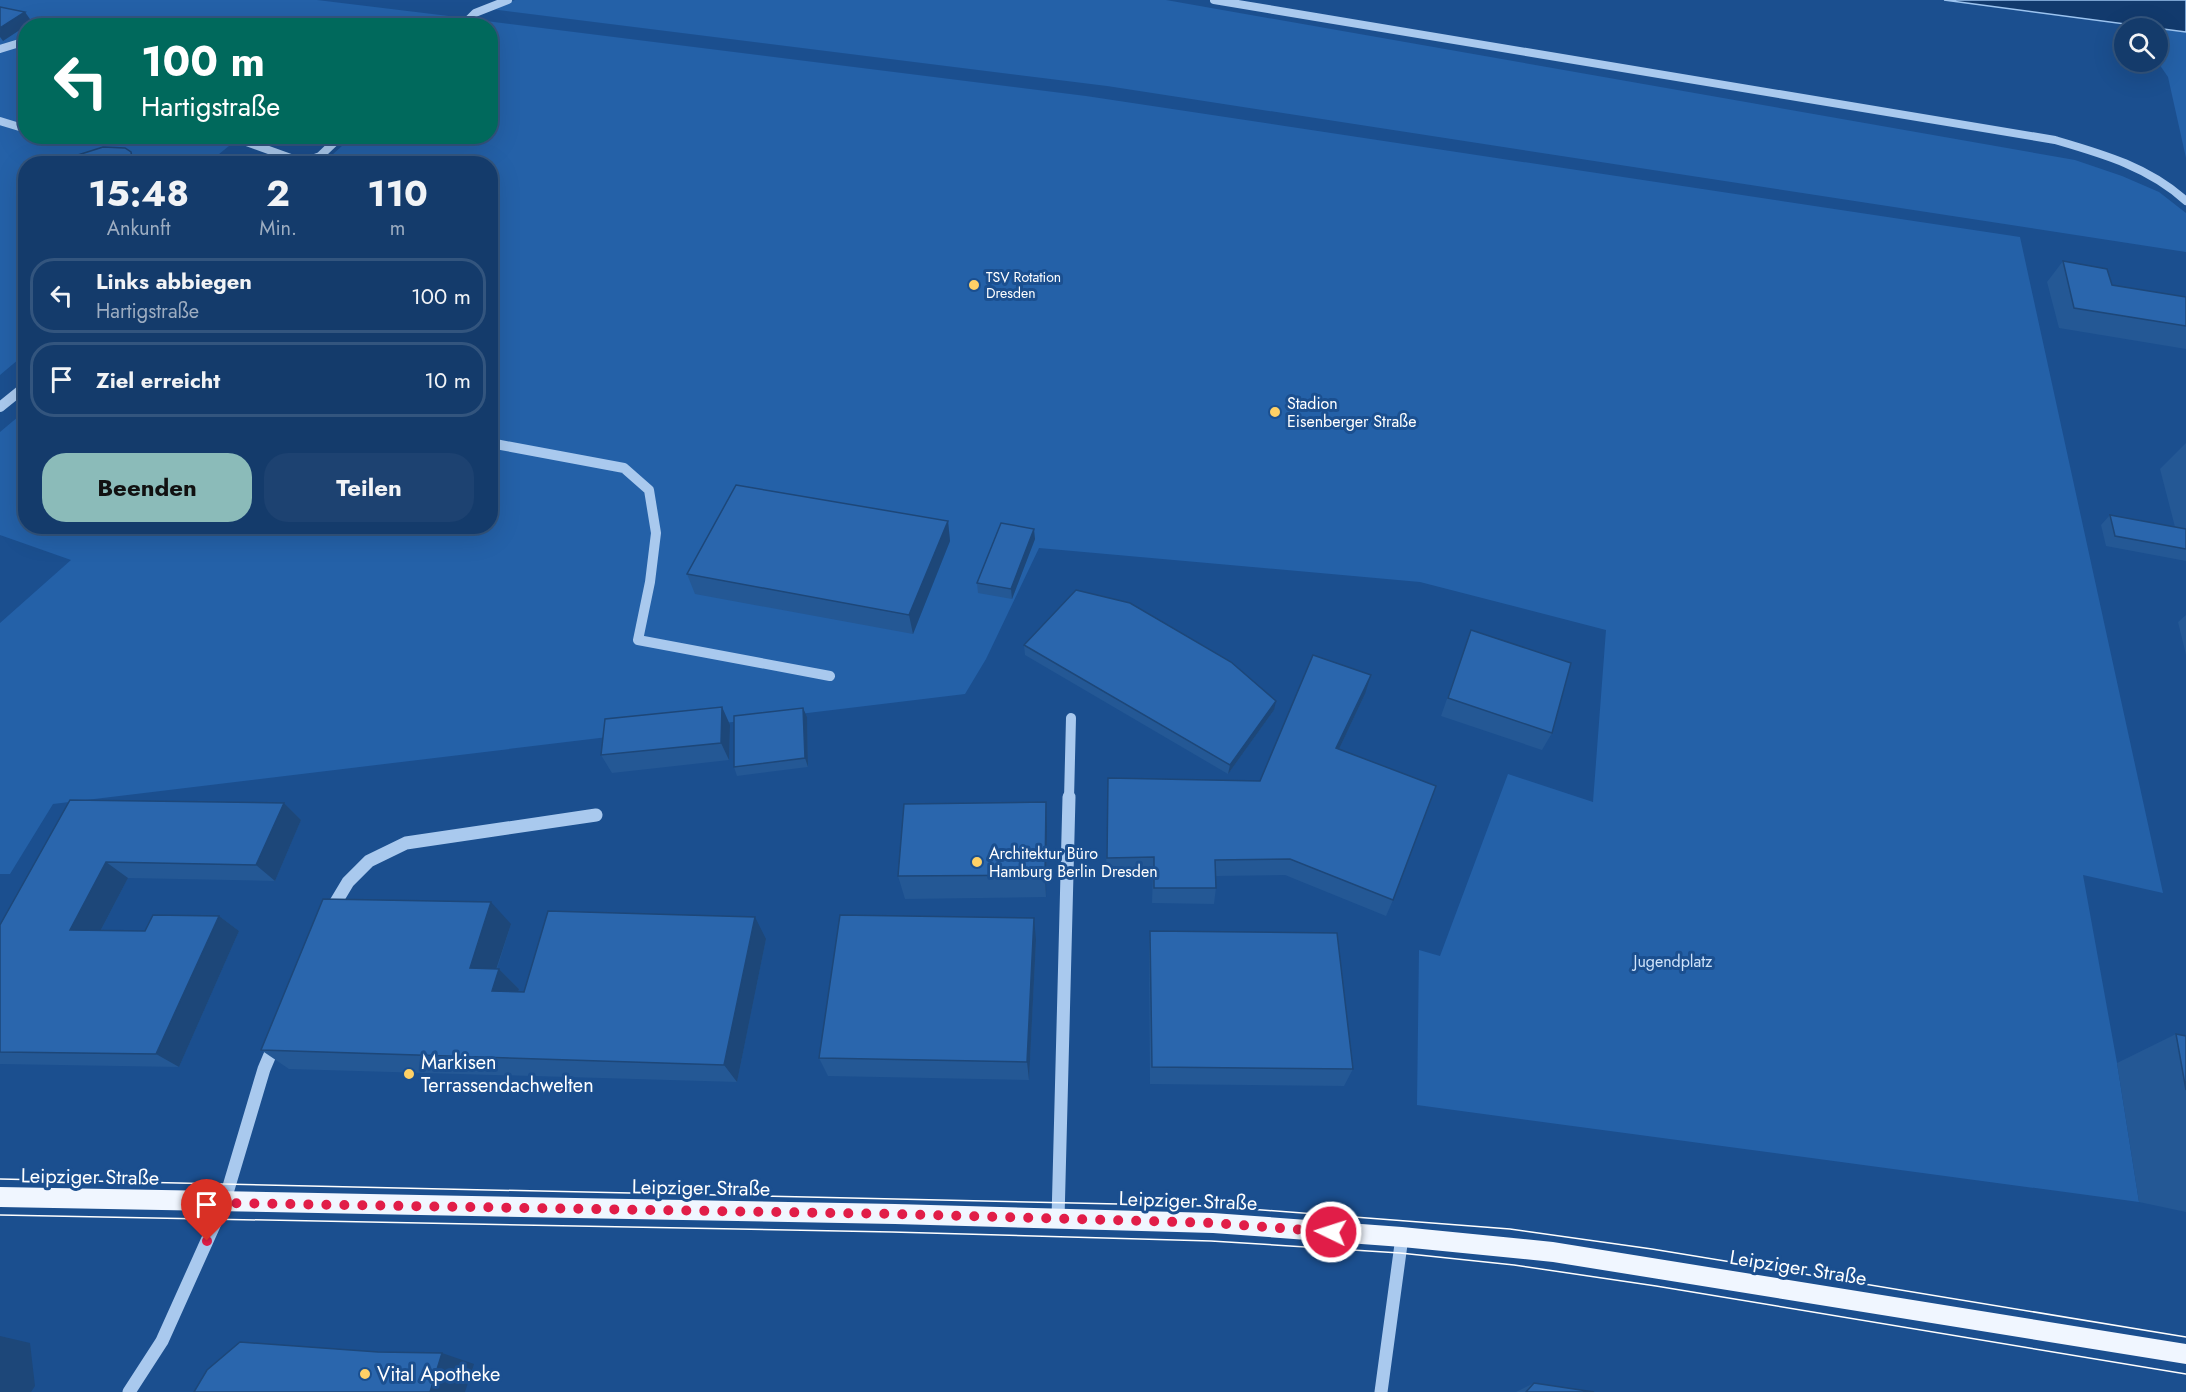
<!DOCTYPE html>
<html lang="de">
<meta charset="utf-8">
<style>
:root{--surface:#143b6b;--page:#1d4271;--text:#f1f3f6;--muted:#9dadc1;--line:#33557e;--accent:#8bbbb9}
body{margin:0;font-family:Jost,sans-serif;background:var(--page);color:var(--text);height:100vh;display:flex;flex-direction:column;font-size:22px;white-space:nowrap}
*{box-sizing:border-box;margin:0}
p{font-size:20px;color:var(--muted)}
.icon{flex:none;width:33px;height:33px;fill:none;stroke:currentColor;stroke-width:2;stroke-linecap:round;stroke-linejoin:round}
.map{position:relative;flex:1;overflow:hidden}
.panel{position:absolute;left:18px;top:156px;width:480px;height:378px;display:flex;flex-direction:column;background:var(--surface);border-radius:24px;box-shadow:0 6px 24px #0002,0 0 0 2px var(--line)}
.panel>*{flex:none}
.hud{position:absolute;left:18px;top:18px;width:480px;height:126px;border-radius:24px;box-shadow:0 6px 24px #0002,0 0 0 2px var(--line);background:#00695c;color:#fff;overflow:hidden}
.tools{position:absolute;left:2114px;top:18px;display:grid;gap:12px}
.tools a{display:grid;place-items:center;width:54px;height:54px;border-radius:50%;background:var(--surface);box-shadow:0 6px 24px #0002,0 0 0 2px var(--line);font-size:30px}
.pin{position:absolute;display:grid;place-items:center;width:51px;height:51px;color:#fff;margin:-62px -26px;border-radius:50% 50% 50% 0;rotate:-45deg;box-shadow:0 0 6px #0007}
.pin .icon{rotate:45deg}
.me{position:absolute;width:66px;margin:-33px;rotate:274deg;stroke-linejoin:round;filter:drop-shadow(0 0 4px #0008)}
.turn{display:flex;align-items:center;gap:21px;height:126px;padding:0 24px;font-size:27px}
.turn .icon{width:78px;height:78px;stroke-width:2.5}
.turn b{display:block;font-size:42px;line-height:51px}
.eta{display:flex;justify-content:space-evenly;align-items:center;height:102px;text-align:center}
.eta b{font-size:36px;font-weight:700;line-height:42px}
.cta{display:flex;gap:12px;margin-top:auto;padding:12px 24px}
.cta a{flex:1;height:69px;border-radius:24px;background:var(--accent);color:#111;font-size:24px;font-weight:700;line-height:69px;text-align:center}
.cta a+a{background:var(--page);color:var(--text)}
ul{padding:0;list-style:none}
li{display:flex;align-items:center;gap:18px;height:75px;margin:0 12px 9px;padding:0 12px;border:3px solid var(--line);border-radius:24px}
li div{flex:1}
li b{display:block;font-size:22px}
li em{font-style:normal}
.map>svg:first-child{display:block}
.green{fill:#2461a8}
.water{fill:#123a6d;stroke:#9cc4f0;stroke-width:1.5}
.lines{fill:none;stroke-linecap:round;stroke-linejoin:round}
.minor-far2{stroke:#a9c9ee;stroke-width:8}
.minor-far1{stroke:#a9c9ee;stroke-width:10}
.minor{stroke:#a9c9ee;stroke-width:13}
.major{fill:#f0f6ff;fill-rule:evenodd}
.tram{stroke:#fff;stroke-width:1.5}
.wall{fill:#245895}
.shaded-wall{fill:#1d4779}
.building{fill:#2a66ad;stroke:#1d4779;stroke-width:1.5}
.route{stroke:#e11d48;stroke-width:10;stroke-dasharray:0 18}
.poi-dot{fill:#ffd166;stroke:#1b4f8f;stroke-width:2}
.labels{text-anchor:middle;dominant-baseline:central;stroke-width:6;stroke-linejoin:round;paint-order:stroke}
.far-poi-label{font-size:14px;fill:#fff;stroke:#1b4f8f;text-anchor:start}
.poi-label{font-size:16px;fill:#fff;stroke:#1b4f8f;text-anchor:start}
.park-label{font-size:16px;fill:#cfe3fa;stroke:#1b4f8f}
.near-poi-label{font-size:20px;fill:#fff;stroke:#1b4f8f;text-anchor:start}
.near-street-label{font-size:20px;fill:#fff;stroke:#1b4f8f}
</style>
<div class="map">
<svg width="2186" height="1392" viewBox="0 0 2186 1392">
<rect width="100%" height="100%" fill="#1b4f8f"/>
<path class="green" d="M0 0H317L457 17 449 26H26V136L240 137 208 163 26 164 25 354 0 375Z
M515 0H1166L2075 160 2122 176 2159 192 2186 213V252L1107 86 491 9Z
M478 20 1086 96 2020 237 2163 893 2083 875 2117 1063 2139 1202 1417 1105 1419 950 1440 956 1508 774 1593 802 1606 630 1420 582 1039 548 986 659 965 694 53 804 10 874H0V623L71 560 0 535V432L25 411 26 526H490V164L323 163 352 137 490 136V26L473 25Z
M2133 25 2186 32V158L2168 77 2157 61V28H2135Z"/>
<path class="water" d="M1944 0H2186V32Z"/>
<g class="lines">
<path class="minor-far2" d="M1214 0 2055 140C2103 154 2149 167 2186 201
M462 26 475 13 508 0
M0 49 26 41
M0 121 26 129
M65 136 83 139 110 136
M230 136 302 162
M299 164 320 156 341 136"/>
<path class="minor-far1" d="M0 407 26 386
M490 443 624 468 649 490 656 533 650 582 638 640 830 676
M1069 799 1071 718"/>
<path class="minor" d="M330 912 348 882 369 861 406 843 596 815
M1058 1219 1069 797
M129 1392 162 1341 224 1203 264 1069 275 1043
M1381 1392 1402 1237"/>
<path class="major" d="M0 1187 895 1204 1213 1213 1402 1227 1553 1242 2186 1344V1364L1553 1262 1402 1247 1213 1233 895 1224 0 1207Z"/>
<path class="tram" d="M0 1179 1210 1206 1510 1229 1652 1249 2186 1337
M0 1215 892 1232 1211 1241 1400 1253 1514 1265 1656 1286 2186 1374"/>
</g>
<path class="wall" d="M2063 261 2112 285 2186 297V349L2059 328 2047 282Z
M2186 443V561L2106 546 2101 525 2110 515 2175 527 2160 469Z
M948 521 950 541 913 634 695 594 687 574Z
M1035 539 1012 599 978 593 977 583Z
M2186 615V655L2178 622Z
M1471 630 1552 733 1542 750 1441 716Z
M1024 645 1274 710 1228 774 1025 655Z
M1365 694 1339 749 1393 900 1386 916 1285 875 1216 876V888L1214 904 1152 903 1153 873 1106 874 1108 778 1260 781Z
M722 707 730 725 729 760 612 773 601 755Z
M803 708 807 717 808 767 737 776 734 767Z
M70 800 284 803 301 820 275 881 128 878 101 930 145 931 219 916 239 931 179 1067 0 1064V925Z
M1046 802 1047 826 1046 897 905 899 898 876Z
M511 924 497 969H499L519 989 518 992H524L766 939 737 1082 289 1069 261 1050Z
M1150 931 1353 1069 1344 1086 1150 1084 1149 953Z
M1036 940 1029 1080 828 1076 819 1058Z
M2176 1034 2186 1036V1212L2139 1202 2117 1063Z
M1534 1383 1594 1392H1516Z"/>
<path class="shaded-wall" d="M25 12 32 22 3 41 0 37V28Z
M131 152 138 163V164H129Z
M948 521 950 541 913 634 909 615Z
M1034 529 1035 539 1012 599 1011 589Z
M1371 675 1365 694 1331 766 1336 748Z
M1276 701 1274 710 1228 774 1230 765Z
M722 707 730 725 729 760 721 743Z
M803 708 807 717 808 767 805 758Z
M1046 802 1047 826 1046 897 1045 875Z
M284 803 301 820 275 881 256 865Z
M106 862 128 878 93 945 70 930Z
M491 902 511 924 490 988 470 968Z
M219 916 239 931 179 1067 156 1054Z
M755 917 766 939 737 1082 724 1065Z
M1034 918 1036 940 1029 1080 1027 1062Z
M499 969 519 989 512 1011 492 991Z
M0 1336 30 1343 35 1386 31 1392H0Z
M442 1353 474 1364 465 1392H430Z"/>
<path class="building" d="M0 7 25 12 0 28Z
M103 147 125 148 131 152 132 159 129 164H69L78 155Z
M2063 261 2107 269 2112 285 2186 297V326L2074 308Z
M736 485 948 521 909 615 687 574Z
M2110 515 2186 529V549L2115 536Z
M1001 523 1034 529 1011 589 977 583Z
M1076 590 1130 603 1231 662 1276 701 1230 765 1024 645Z
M1471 630 1571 663 1552 733 1448 698Z
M1313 655 1371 675 1336 748 1436 786 1393 900 1290 859 1215 860 1216 888H1154V857L1107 858 1108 778 1260 781Z
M722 707 721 743 601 755 605 719Z
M803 708 805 758 734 767V716Z
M70 800 284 803 256 865 106 862 70 930 145 931 153 915 219 916 156 1054 0 1052V925Z
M1046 802 1045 875 898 876 904 804Z
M323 899 491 902 470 968 499 969 492 991 524 992 548 911 755 917 724 1065 261 1050Z
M840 915 1034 918 1027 1062 819 1058Z
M1150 931 1337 933 1353 1069 1152 1067Z
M2176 1034 2186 1036V1090Z
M240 1342 378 1352 442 1353 430 1392H194L207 1370Z
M1534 1383 1594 1392H1526Z"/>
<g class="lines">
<path class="route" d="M207 1241 224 1203 895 1214 1213 1223 1331 1232"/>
</g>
<g class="poi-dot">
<circle cx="974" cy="285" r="6"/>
<circle cx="1275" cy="412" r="6"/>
<circle cx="977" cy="862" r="6"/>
<circle cx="409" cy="1074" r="6"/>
<circle cx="365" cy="1374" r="6"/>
</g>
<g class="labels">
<g class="far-poi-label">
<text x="986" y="277">TSV Rotation<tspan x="986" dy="16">Dresden</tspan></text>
</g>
<g class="poi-label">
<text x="1287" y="403">Stadion<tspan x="1287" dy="18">Eisenberger Straße</tspan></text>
<text x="989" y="853">Architektur Büro<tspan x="989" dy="18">Hamburg Berlin Dresden</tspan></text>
</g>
<g class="park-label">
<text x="1673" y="961">Jugendplatz</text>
</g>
<g class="near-poi-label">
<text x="421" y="1062">Markisen<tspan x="421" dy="23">Terrassendachwelten</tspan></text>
<text x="377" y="1374">Vital Apotheke</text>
</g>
<g class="near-street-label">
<text transform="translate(90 1177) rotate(1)">Leipziger Straße</text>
<text transform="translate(701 1188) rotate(1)">Leipziger Straße</text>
<text transform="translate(1188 1201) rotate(2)">Leipziger Straße</text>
<text transform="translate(1798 1268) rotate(9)">Leipziger Straße</text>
</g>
</g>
</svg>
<div class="tools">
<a><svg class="icon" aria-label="search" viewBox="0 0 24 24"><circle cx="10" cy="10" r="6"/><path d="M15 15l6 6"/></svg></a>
</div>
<div class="pin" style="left:207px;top:1241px;background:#d93025"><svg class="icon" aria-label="arrive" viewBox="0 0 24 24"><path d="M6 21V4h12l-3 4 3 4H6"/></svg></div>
<svg class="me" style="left:1331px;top:1232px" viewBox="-20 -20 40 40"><circle r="17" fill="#e11d48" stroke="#fff" stroke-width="3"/><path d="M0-11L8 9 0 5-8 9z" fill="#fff"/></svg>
<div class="hud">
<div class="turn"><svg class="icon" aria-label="left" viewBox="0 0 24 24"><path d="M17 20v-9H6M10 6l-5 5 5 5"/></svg><div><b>100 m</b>Hartigstraße</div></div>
</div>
<section class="panel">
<div class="eta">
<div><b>15:48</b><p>Ankunft</p></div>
<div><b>2</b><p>Min.</p></div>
<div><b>110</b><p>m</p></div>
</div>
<ul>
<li><svg class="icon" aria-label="left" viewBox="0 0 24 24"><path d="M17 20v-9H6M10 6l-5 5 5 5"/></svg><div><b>Links abbiegen</b><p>Hartigstraße</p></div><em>100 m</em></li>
<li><svg class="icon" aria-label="arrive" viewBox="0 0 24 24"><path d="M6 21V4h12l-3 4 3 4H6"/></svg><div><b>Ziel erreicht</b></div><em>10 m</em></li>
</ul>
<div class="cta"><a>Beenden</a><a>Teilen</a></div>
</section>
</div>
